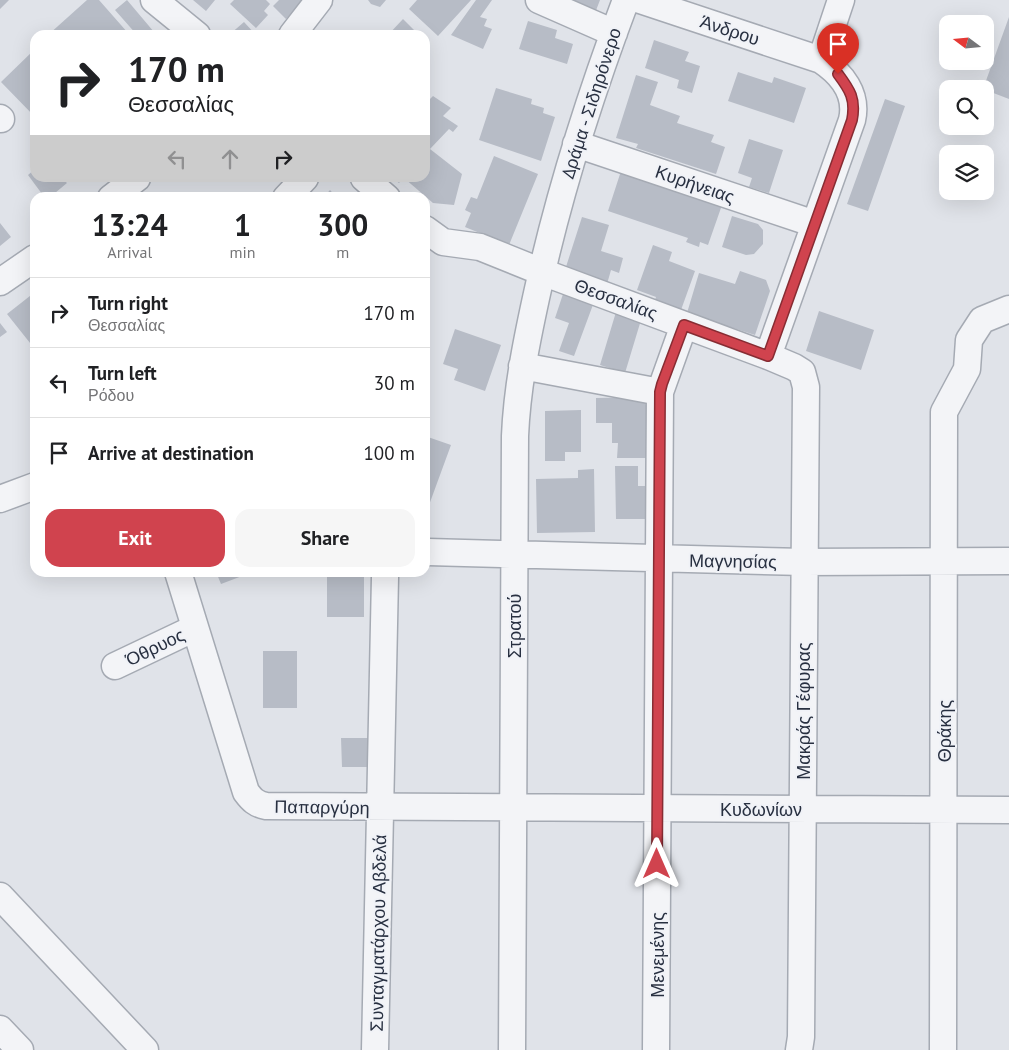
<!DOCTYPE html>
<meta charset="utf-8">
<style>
:root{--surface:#fff;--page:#f6f6f6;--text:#202124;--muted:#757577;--line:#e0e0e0;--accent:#d0434e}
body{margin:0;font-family:"PT Sans",sans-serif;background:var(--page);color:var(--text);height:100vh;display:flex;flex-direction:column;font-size:19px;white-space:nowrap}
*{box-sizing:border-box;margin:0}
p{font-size:16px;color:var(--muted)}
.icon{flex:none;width:28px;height:28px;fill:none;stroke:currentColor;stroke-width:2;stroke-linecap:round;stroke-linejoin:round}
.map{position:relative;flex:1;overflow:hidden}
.side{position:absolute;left:30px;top:192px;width:400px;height:385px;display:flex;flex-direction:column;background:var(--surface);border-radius:15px;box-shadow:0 5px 20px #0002}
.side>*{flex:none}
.guide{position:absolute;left:30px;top:30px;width:400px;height:152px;border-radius:15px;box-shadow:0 5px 20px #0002;background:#fff;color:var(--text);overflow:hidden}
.needle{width:32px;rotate:286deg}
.tools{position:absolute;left:939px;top:15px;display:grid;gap:10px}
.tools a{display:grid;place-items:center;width:55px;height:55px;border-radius:10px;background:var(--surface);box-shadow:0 5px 20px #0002;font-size:25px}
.pin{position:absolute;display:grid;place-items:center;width:42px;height:42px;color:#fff;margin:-51px -21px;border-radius:50% 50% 50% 0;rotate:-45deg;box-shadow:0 0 5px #0007}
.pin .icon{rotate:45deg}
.me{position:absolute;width:55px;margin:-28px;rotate:0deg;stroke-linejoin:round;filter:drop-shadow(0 0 4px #0008)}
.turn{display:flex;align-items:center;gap:18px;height:105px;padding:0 15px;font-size:22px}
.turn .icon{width:65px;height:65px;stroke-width:2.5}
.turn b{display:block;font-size:35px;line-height:42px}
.lanes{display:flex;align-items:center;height:48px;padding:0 15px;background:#0003;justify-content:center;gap:25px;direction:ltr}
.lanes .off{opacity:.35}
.eta{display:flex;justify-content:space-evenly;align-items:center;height:85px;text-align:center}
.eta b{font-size:30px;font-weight:600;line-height:35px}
.action{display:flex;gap:10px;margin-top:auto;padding:10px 15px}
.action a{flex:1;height:58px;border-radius:15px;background:var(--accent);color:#fff;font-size:20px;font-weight:600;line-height:58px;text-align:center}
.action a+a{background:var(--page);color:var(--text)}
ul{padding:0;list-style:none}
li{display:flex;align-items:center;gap:15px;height:70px;padding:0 15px;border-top:1px solid var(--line)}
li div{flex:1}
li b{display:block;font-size:19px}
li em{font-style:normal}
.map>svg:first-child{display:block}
.building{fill:#b7bcc6}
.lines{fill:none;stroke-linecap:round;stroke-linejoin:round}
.minor-casing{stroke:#a5aab3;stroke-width:29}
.minor{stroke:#f3f4f7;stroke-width:26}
.route-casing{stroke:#872c33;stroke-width:12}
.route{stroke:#d0434e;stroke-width:9}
.labels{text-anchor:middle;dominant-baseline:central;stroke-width:4;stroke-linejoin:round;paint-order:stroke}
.street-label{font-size:18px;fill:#283041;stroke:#f0f2f7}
</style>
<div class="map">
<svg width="1009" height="1050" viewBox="0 0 1009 1050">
<rect width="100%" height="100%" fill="#e0e3e9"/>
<path class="building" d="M0 0H9L0 9Z
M87 0H99L128 33 126 35H48Z
M127 0 154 32 150 35H137L115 10Z
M193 0H215L206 11Z
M234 0H266L270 4 264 11 268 15 256 28 230 4Z
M279 0H302L303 1 286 19 273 6Z
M368 0H386L380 7 371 4Z
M417 0H471L438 36 409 9Z
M476 0H492L480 17 487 19 484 26 492 29 483 49 451 35Z
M573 0H600L595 13 571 5Z
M1009 17V99L983 89Z
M403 19 419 35H388Z
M528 21 557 30 555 38 573 44 567 64 519 49Z
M244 22 256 35H229Z
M654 40 689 52 685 61 700 66 692 93 677 88 679 80 645 68Z
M35 49V117L1 82Z
M738 72 772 83 774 77 806 88 794 123 728 101Z
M636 75 658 82 650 105 680 116 677 123 714 135 711 142 725 147 716 174 636 148 638 144 616 138Z
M496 88 532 99 531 104 544 108 543 113 555 117 541 161 479 140Z
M433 96 451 108 443 116 458 126 453 132 449 129 430 149 462 174 454 205 433 203 404 178H425V104Z
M885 99 905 106 868 211 847 204Z
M749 139 783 150 769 193 749 187 752 178 738 173Z
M494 156 538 174 509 245 465 227 471 213 465 210 471 197 477 199Z
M35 169V178H62L67 183 49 198H45L28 175Z
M621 171 722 205 708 245 700 242 699 247 686 242 688 238 608 211Z
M393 178H403L399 183Z
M330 190 337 198H323Z
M732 216 758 224 763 230V244L754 254 746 255 722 247Z
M582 217 609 225 601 251 623 258 619 273 611 270 607 284 565 270Z
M0 223 11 237 0 246Z
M653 245 672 252 669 261 695 271 681 310 655 300 656 297 637 290Z
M740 271 766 280 770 291 755 335 687 313 699 273 735 284Z
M564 291 594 302 574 356 559 351 569 323 555 318Z
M35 292V347L34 348 7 314Z
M819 311 874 330 861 370 806 351Z
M616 312 641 320 625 373 600 365Z
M0 323 7 332 0 337Z
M455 329 501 345 485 391 454 380 458 369 443 364Z
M647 397V458H617L618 443H612V423H596V398Z
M581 410V452H565V461H545V411Z
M425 436 451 445 425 516Z
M615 466H638V486H646L647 519H616Z
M594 469 595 532 537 533 536 479 578 478V470Z
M216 572H250V573L221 584Z
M327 572H364V617H327Z
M263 651H297V708H263Z
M341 738H368V767H342Z"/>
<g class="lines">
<g class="minor-casing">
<path id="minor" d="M154 0 197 35
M539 0 614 33
M640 0 821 60C842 74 858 94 852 120L768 356
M292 35 319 0
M821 60 841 0
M0 118 1 119
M576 144 815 224
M364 178 387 198
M111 198 137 178
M286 198 305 178
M425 229 443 242 480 247 542 272 768 356 794 367 802 372 806 387 801 1037 799 1050
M0 282 35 258
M522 366 660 392
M0 499 35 486
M428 552 804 562 1009 561
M178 572 246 792C252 800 256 804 266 806L1009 810
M115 666 195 628
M0 896 145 1050
M0 1029 20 1050
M375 1050 385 577
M512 1050 515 436C517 389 526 344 536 298 558 196 589 98 626 0
M656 1050 660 392 684 325
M943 1050 944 412 967 369 969 340 982 320 1009 309"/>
</g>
<use href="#minor" class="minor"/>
</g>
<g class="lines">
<g class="route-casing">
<path id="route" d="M657 864 660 392 662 384 684 325 768 356 852 120C856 99 850 90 838 74"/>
</g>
<use href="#route" class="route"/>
</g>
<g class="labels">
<g class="street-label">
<text transform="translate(730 30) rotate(18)">Άνδρου</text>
<text transform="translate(591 103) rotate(-72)">Δράμα - Σιδηρόνερο</text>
<text transform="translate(695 184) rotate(19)">Κυρήνειας</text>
<text transform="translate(616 299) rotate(20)">Θεσσαλίας</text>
<text transform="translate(733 561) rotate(1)">Μαγνησίας</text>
<text transform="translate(514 626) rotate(-90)">Στρατού</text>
<text transform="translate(155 647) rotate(-26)">Όθρυος</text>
<text transform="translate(803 711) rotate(-90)">Μακράς Γέφυρας</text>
<text transform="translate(944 731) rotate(-90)">Θράκης</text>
<text transform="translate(322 807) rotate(1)">Παπαργύρη</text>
<text x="761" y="809">Κυδωνίων</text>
<text transform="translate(378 933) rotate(-89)">Συνταγματάρχου Αβδελά</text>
<text transform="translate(657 955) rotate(-90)">Μενεμένης</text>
</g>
</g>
</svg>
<div class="tools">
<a><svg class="needle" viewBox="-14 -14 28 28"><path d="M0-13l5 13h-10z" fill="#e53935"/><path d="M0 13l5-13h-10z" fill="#757577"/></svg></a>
<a><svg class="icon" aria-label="search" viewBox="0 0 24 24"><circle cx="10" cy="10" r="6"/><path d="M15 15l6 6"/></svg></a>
<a><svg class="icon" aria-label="layers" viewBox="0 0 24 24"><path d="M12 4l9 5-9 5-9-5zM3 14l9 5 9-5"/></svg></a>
</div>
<div class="pin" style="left:838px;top:74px;background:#d93025"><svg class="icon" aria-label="arrive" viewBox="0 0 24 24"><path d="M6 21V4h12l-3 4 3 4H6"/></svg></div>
<svg class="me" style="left:657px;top:864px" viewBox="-20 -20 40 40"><path d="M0-17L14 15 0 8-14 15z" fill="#d0434e" stroke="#fff" stroke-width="4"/></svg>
<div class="guide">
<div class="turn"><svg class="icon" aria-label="right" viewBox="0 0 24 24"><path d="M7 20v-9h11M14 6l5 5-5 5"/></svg><div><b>170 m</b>Θεσσαλίας</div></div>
<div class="lanes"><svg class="icon off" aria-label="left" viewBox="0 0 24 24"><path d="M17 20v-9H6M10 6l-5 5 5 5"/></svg><svg class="icon off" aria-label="ahead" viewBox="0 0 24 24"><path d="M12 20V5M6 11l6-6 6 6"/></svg><svg class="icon" aria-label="right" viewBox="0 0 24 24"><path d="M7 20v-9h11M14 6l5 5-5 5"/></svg></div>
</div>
<section class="side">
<div class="eta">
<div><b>13:24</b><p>Arrival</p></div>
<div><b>1</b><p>min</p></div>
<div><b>300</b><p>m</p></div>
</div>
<ul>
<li><svg class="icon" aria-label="right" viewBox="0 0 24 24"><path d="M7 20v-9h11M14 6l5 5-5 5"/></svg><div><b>Turn right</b><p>Θεσσαλίας</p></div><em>170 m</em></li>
<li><svg class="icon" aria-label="left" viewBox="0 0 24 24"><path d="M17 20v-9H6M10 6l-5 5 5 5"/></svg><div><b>Turn left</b><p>Ρόδου</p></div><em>30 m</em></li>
<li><svg class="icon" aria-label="arrive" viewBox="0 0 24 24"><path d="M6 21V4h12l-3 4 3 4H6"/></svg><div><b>Arrive at destination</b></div><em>100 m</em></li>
</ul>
<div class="action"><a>Exit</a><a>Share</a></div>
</section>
</div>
